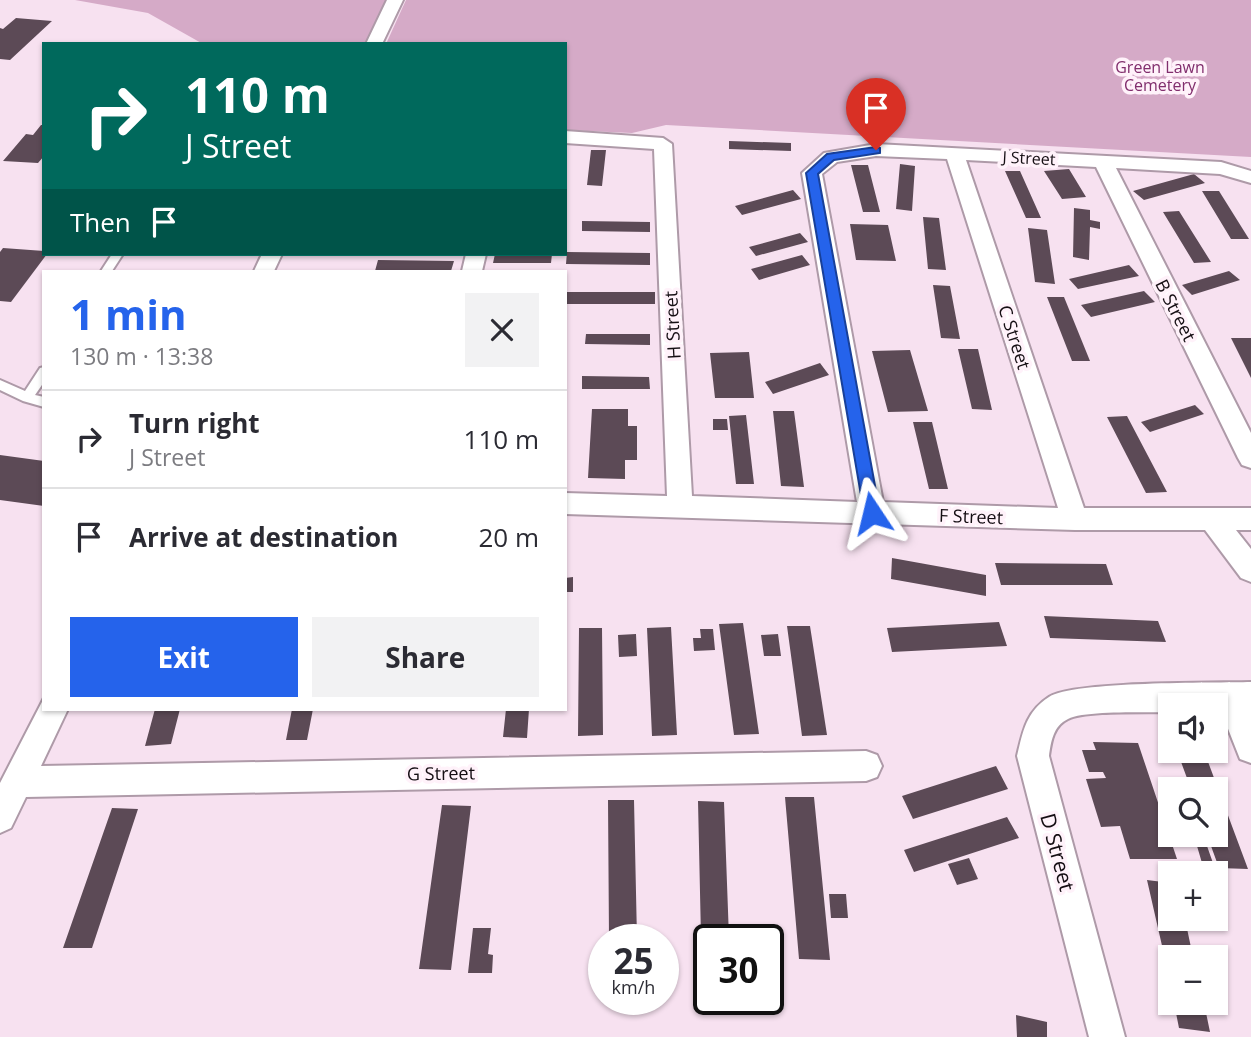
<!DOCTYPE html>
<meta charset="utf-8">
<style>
:root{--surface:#fff;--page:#f2f2f3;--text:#2b2b33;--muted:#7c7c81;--line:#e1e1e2;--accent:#2563eb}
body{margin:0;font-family:"Open Sans",sans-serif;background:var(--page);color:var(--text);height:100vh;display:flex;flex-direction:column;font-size:26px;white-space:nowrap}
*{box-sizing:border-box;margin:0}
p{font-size:23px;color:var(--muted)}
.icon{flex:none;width:38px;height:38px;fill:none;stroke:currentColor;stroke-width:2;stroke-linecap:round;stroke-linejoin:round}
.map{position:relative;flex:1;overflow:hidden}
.sheet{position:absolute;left:42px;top:270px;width:525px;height:441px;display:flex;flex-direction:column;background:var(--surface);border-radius:0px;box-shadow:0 2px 5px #0004}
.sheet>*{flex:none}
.guide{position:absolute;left:42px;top:42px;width:525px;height:214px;border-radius:0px;box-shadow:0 2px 5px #0004;background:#00695c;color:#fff;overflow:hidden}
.controls{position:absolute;left:1158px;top:693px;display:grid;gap:14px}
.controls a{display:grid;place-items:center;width:70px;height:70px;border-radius:0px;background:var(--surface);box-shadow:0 2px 5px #0004;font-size:35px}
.speed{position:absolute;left:588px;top:924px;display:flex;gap:14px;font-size:35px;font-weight:700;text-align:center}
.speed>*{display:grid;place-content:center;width:91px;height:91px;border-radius:50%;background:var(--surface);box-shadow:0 2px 5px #0004;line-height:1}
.speed small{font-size:18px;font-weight:400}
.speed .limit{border:4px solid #111;border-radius:10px;background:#fff;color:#111}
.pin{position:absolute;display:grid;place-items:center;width:60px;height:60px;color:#fff;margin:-72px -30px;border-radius:50% 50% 50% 0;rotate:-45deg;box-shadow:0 0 7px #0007}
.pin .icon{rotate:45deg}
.me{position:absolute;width:77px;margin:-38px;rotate:350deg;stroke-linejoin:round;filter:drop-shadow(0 0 5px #0008)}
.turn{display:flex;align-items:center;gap:24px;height:147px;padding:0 28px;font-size:32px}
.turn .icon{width:91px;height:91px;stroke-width:2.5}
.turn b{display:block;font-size:49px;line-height:60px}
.then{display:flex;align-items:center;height:66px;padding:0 28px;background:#0003;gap:14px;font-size:26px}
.round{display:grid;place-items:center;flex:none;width:74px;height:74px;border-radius:0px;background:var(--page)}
.summary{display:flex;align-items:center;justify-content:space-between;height:119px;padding:0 28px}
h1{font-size:42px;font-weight:700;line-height:52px;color:var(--accent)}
.cta{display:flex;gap:14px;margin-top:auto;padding:14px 28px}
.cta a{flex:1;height:80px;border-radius:0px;background:var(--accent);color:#fff;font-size:28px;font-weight:700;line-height:80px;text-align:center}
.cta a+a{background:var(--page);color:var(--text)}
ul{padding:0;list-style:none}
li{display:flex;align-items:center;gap:21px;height:98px;padding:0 28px;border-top:2px solid var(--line)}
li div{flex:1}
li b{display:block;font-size:26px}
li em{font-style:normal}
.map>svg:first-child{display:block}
.green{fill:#d5aac7}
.building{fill:#5c4a56}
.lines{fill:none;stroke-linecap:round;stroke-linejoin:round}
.lane-casing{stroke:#ae9aa8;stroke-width:4}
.street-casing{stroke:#ae9aa8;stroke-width:4}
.lane{fill:#fff;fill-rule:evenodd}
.street{fill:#fff;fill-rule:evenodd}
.route{fill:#2563eb;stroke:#184099;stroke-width:2}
.labels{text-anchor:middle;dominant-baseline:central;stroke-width:7;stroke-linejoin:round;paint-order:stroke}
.far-park-label{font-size:16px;fill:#812e6d;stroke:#fff2fa}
.far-street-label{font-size:16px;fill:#150e13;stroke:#fff2fa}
.street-label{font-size:18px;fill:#150e13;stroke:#fff2fa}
.near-street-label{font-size:21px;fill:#150e13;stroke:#fff2fa}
</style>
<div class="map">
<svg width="1251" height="1037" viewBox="0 0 1251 1037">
<rect width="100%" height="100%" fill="#f7e1f0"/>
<path class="green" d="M75 0H387L366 44H203L148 13Z
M406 0H1251V157L666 125 632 133 565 130V44H386Z"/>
<path class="building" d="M16 18 52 21 10 60 0 59V28L3 29Z
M41 125H44V156L38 163 3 161 26 134 33 135Z
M729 141 791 143V151L729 149Z
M591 150H606L602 186 587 185Z
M900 164 915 166 912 211 896 209Z
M851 165H868L880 212H863Z
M1069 169 1086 197 1062 199 1044 171Z
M1005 171H1020L1041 218H1026Z
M1194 174 1205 183 1144 200 1133 191Z
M793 190 801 199 742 215 735 206Z
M1202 191H1219L1249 239H1231Z
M1074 208 1090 210V220L1100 222V229L1090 227 1089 260 1073 257Z
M1179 211 1211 262 1194 263 1163 212Z
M923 217 939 218 946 270 928 269Z
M582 221 650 222V232L582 231Z
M850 224 888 225 896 261 856 260Z
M1028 228 1047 230 1055 284 1035 282Z
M800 233 808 242 756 256 749 247Z
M3 248 44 251V254H47L11 302 0 301V252Z
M567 252 650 253V265L566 264Z
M495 254H552L551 263H493Z
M802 255 810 265 759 280 751 269Z
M378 260 454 261 451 271H375Z
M1129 265 1139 276 1078 289 1069 279Z
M1229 271 1240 280 1192 295 1182 285Z
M933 285 950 286 960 339 941 338Z
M1144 291 1155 302 1091 317 1081 305Z
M565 292H655V304H565Z
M1047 297H1064L1090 361H1072Z
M586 334H650V345L585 344Z
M1231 338H1251V378Z
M958 349H978L992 410 972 409Z
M910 350 928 411 888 412 872 351Z
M749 352 754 398H715L710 353Z
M820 363 829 375 773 394 765 382Z
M582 376 649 377 650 389H582Z
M1195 405 1204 414 1150 432 1141 422Z
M592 409H628V426H637V460H625V479L588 478Z
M773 411H794L804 487 781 486Z
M746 415 754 484H736L729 416Z
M1127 416 1167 492 1146 493 1107 417Z
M713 419H727L728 430H713Z
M913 422H932L948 489H929Z
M0 455 44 461V506L0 500Z
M892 558 986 575V596L891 579Z
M995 563 1106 564 1113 585H1001Z
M573 577V592H565V578Z
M1044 616 1158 621 1166 642 1050 638Z
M999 622 1007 646 892 652 887 628Z
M743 623 759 734 734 735 719 624Z
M787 626H810L827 735 802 736Z
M671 627 677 735 652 736 647 628Z
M579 628H602L603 735 578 736Z
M700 629H713L715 650 694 651 693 638H701Z
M636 634 637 656 619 657 618 635Z
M778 634 781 656H764L761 635Z
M155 709H180L171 744 145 746Z
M292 709H313L307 740H286Z
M506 709H529L527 738 503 737Z
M1093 742 1138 743 1177 859H1130L1120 826 1101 827 1086 779 1106 778 1103 772H1089L1082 750H1096Z
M1177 751H1204L1248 869 1219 868 1207 835H1216V789H1191Z
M996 766 1008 789 913 819 902 796Z
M785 797H814L830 960 799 959Z
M608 800H634L637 939H609Z
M698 801 724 802 729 938H701Z
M442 805 471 806 451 970 419 969Z
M112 808 138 809 92 948H63Z
M1007 817 1019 838 914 872 904 850Z
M1197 846H1207L1213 863H1202Z
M969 858 978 879 957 885 948 864Z
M1147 880 1171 883V919H1185L1193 957H1171V985Z
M829 894H846L848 918H831Z
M473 928H491L488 954 493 955 492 973H468Z
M740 930H757V940H740Z
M1174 1003H1204L1210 1032 1179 1028Z
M1016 1015 1047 1022V1037H1017Z"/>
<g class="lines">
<g class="lane-casing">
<path id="lane" d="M112 254H123L112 271H101Z
M44 367V382L35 395 44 397V407L23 401 0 390V380L25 391 40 368Z"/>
</g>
<g class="street-casing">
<path id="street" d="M387 0H403L382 44H366Z
M565 131 663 138 672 144 692 496 857 502 802 173 824 153 876 144 1221 162 1251 171V183L1220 174 1116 168 1251 433V468L1242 465 1238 458 1096 167 966 160 1084 508H1251V530H1236L1251 549V582L1241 578 1205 530H1075L565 514V493L667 496 654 149 565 143ZM876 156 947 159 1058 508 883 502 822 174 837 162Z
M262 254H282L274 271H254Z
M466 254H486L482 271H462Z
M1251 682V763L1240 759 1221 711H1216V705H1171V712C1149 713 1085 710 1068 719 1053 726 1051 742 1049 756L1125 1037H1089L1017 756C1023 731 1026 712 1049 697 1072 681 1215 683 1251 682Z
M44 698V709H68L41 766 866 751 877 755 882 766 877 777 866 781 26 797 11 828 0 833V783Z"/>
</g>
<use href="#lane" class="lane"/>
<use href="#street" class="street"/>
</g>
<path class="route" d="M876 147 880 148V153L834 160 818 174 880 513 872 519 864 513 806 173 827 154Z"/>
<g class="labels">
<g class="far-park-label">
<text x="1160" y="67">Green Lawn<tspan x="1160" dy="18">Cemetery</tspan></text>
</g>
<g class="far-street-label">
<text transform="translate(1029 158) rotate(3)">J Street</text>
</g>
<g class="street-label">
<text transform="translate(1176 310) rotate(63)">B Street</text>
<text transform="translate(672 325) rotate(-93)">H Street</text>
<text transform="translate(1015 337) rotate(72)">C Street</text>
<text transform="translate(971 516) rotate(2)">F Street</text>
<text transform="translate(441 773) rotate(-1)">G Street</text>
</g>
<g class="near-street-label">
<text transform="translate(1058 852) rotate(75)">D Street</text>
</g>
</g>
</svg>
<div class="controls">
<a><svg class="icon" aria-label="sound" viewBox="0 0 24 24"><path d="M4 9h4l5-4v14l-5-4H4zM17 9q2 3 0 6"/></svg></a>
<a><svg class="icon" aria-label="search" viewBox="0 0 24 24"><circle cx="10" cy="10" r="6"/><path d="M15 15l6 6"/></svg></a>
<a>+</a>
<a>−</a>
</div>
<div class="speed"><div>25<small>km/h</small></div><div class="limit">30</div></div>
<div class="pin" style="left:876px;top:150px;background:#d93025"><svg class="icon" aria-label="arrive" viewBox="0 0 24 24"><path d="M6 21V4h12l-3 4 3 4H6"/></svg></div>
<svg class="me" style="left:872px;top:513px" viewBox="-20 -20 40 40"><path d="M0-17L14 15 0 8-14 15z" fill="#2563eb" stroke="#fff" stroke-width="4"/></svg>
<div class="guide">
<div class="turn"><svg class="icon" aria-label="right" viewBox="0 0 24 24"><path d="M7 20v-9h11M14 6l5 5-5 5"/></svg><div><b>110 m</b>J Street</div></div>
<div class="then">Then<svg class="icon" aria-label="arrive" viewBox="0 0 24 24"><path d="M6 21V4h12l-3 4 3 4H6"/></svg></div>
</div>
<section class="sheet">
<div class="summary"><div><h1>1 min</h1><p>130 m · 13:38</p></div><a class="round"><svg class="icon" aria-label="close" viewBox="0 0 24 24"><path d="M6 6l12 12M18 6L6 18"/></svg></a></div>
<ul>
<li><svg class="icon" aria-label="right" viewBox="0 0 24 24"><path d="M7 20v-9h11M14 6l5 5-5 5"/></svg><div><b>Turn right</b><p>J Street</p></div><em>110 m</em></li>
<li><svg class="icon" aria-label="arrive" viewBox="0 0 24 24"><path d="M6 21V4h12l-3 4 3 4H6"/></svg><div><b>Arrive at destination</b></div><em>20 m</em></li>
</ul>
<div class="cta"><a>Exit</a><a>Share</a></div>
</section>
</div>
